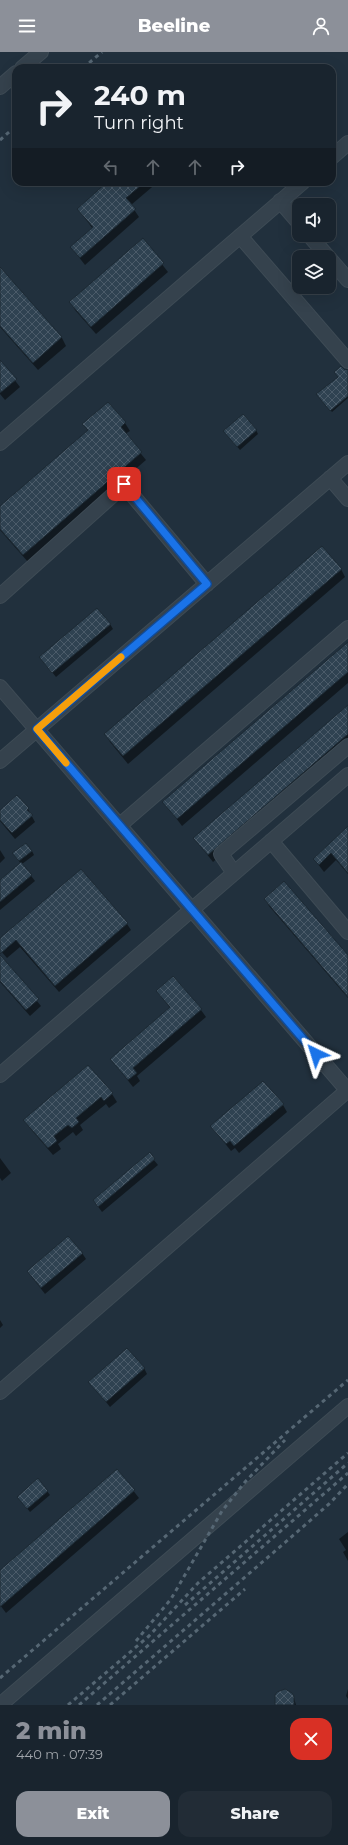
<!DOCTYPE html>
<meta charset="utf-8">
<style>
:root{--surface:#19242e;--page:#222c36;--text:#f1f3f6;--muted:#9fa4aa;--line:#37414a;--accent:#8c9099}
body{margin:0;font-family:Montserrat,sans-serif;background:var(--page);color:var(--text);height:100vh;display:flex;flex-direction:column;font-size:15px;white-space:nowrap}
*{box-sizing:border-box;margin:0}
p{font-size:13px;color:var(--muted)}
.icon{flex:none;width:22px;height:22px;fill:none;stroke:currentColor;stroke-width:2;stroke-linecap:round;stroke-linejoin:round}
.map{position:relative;height:1653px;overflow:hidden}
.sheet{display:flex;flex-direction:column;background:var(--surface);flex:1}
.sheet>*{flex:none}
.top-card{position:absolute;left:12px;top:12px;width:324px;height:122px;border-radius:12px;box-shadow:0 4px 16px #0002,0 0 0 1px var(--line);background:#19242e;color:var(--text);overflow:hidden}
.tools{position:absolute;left:292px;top:146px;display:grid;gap:8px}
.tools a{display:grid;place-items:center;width:44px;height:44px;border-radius:8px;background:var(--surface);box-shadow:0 4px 16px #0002,0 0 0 1px var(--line);font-size:20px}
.pin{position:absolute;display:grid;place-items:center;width:34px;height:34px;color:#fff;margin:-17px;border-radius:8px;box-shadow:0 2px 6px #0006}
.me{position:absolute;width:44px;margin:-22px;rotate:319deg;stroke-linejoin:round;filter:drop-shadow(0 0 3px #0008)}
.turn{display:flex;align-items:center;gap:14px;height:84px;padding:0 16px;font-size:18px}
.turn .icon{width:52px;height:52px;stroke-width:2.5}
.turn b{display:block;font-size:28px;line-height:34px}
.lanes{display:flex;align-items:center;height:38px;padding:0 16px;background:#0003;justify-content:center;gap:20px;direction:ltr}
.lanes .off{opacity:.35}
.round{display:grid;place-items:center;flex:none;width:42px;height:42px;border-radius:12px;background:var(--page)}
.overview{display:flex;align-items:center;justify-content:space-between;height:68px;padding:0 16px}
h1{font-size:24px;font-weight:800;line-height:30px;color:var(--accent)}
.button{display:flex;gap:8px;margin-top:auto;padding:8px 16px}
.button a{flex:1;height:46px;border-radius:12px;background:var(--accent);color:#fff;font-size:16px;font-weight:800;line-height:46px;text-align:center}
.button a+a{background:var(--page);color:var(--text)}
header{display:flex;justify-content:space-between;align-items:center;height:52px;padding:0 16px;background:var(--accent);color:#fff;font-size:18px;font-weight:800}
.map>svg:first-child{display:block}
.shadow{fill:#0007}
.building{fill:url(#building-cross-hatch);stroke:#1c2933}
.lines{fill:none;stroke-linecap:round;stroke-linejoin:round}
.minor-casing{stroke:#3e4b55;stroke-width:16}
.minor{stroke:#35424d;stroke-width:14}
.rail{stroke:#566774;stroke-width:3;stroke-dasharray:4 4;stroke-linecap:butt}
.route-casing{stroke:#114b97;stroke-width:10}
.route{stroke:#1a73e8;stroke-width:7}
.slow{stroke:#f59e0b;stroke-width:7}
</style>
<header><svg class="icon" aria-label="menu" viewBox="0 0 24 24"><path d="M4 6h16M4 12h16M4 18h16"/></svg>Beeline<svg class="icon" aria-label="person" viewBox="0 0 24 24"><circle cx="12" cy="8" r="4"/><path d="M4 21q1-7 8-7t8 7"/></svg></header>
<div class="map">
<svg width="348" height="1653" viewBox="0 0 348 1653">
<defs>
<pattern id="building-cross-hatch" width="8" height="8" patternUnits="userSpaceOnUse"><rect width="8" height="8" fill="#2f4251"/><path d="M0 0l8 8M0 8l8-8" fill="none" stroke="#4b5b69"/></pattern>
</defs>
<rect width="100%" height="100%" fill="#21303d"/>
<path class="shadow" d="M109 130H158L131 153 139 165 85 213 71 195 93 177 78 157Z
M143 188 168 220 96 282 75 258 70 250Z
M0 216 62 286 66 294 38 318 0 275Z
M0 309 20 335 5 348 0 342Z
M348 323V346L332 360 318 344 339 325Z
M108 351 125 371 130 379 125 382 146 408 28 510 0 478V456L88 379 84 372Z
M256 378 258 382 240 398 227 383Z
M341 517 345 525 128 712 110 690 105 682Z
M110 572 113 577 56 625 40 605Z
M348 592V631L182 774 164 750Z
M348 654V694L213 810 194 786Z
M28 757 35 770 15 787 0 769V760Z
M348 775V822L336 808 324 820 314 807Z
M0 798 5 806 0 811Z
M32 799 34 803 22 812 35 829 0 858V829L21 812 14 802Z
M265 847 348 905V946L269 854Z
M127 872 131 878 59 940 20 895 7 906 0 898V888Z
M2 906 41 954 30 964 0 930V908Z
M173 925 201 958 206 965 137 1024 140 1029 133 1035 111 1007 170 956 157 939Z
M88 1014 112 1042 117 1050 109 1056 106 1052 80 1073 83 1078 76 1084 73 1080 58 1092 61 1097 53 1103 29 1075 25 1068Z
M283 1053 287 1060 239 1101 235 1096 231 1099 211 1074Z
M149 1102 158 1113 102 1160 94 1149Z
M0 1106 11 1121 2 1129 0 1126Z
M82 1201 86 1207 45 1242 28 1220Z
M0 1268 3 1273 0 1276Z
M144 1316 147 1322 110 1355 90 1330Z
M117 1418 139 1446 6 1561 0 1553V1519Z
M47 1439 50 1443 30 1460 18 1445Z
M348 1480V1509L343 1500 346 1498 339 1487Z
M348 1637V1647L346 1644Z
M278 1641 294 1646 296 1653H277L275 1647Z"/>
<path class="building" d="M107 130H145L126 146 136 157 80 206 70 195 93 175 77 157Z
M143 186 164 211 91 275 69 250Z
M0 215 62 285 33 311 0 274Z
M0 308 17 327 0 341Z
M341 314 345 318 348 317V344L330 359 316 342 338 325 334 320Z
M108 350 126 370 121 375 142 400 23 503 0 477V454L88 378 82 372Z
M243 362 257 378 237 395 223 379Z
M322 494 342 517 123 704 104 682Z
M97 556 111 572 52 621 39 605Z
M348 590V620L177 767 162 750Z
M348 653V682L208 803 193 786Z
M17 743 29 756 27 758 33 763 12 781 0 768V758Z
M348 774V821L331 801 319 813 313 807Z
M26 791 32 799 19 809 12 801Z
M21 810 32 823 0 850V828Z
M81 817 128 871 55 934 16 888 0 902V886Z
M284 829 348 903V945L264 847Z
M0 903 39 947 26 958 0 929Z
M173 924 202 957 133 1016 137 1021 128 1028 110 1007 170 955 156 939Z
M88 1013 113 1041 104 1049 101 1045 76 1066 79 1070 72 1076 68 1073 54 1084 57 1089 48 1096 23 1068Z
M263 1029 284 1052 234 1094 230 1089 226 1092 210 1074Z
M150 1100 155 1107 98 1155 93 1148Z
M68 1184 83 1201 41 1236 27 1219Z
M127 1296 145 1316 106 1350 88 1330Z
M117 1417 135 1438 0 1555V1518Z
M38 1426 48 1439 27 1457 17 1445Z
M285 1637 292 1641 294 1644V1653H275V1643L277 1640Z"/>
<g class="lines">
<g class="minor-casing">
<path id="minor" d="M22 16 41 0
M0 35 16 21
M332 105 348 91
M280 149 299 171
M309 183 328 205
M240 184 348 309
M329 206 348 228
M0 391 303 130
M330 426 348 447
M0 544 124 433 207 532
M0 635 348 1039
M0 709 348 411
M120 773 348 576
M271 789 348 880
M234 821 221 802 348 694
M0 1023 348 723
M0 1340 348 1038
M0 1653 348 1354"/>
</g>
<use href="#minor" class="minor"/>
<path class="rail" d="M83 16 102 0
M0 88 16 74
M185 1553 348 1411
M136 1589 171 1547 222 1459 245 1430 285 1388
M0 1626 348 1328
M68 1653 149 1584 198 1531 348 1401
M79 1653 348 1421
M97 1653 289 1487 329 1452 348 1432
M110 1653 245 1537"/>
</g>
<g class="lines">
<g class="route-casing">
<path id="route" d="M124 432 207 532 37 677 316 1002"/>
</g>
<use href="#route" class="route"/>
<path class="slow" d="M66 711 37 677 121 605"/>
</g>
</svg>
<div class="tools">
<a><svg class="icon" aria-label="sound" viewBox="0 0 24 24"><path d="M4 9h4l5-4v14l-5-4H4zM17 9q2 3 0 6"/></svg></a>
<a><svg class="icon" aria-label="layers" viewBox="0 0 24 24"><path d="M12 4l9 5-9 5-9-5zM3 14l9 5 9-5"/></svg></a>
</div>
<div class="pin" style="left:124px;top:432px;background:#d93025"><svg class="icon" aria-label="arrive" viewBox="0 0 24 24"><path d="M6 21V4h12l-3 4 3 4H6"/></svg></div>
<svg class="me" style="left:316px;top:1002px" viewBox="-20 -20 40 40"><path d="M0-17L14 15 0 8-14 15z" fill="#1a73e8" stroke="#fff" stroke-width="4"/></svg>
<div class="top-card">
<div class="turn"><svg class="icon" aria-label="right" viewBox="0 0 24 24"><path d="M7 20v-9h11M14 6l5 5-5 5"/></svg><div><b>240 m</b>Turn right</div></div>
<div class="lanes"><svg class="icon off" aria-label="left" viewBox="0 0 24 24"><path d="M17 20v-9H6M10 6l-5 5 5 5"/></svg><svg class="icon off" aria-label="ahead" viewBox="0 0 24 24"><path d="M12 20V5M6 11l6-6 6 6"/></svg><svg class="icon off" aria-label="ahead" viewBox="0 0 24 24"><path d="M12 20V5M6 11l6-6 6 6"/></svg><svg class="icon" aria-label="right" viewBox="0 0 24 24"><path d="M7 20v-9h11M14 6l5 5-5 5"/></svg></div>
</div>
</div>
<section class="sheet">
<div class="overview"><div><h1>2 min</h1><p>440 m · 07:39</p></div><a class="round" style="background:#d93025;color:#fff"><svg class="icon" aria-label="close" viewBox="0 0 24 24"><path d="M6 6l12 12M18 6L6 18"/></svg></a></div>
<div class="button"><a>Exit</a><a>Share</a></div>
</section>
